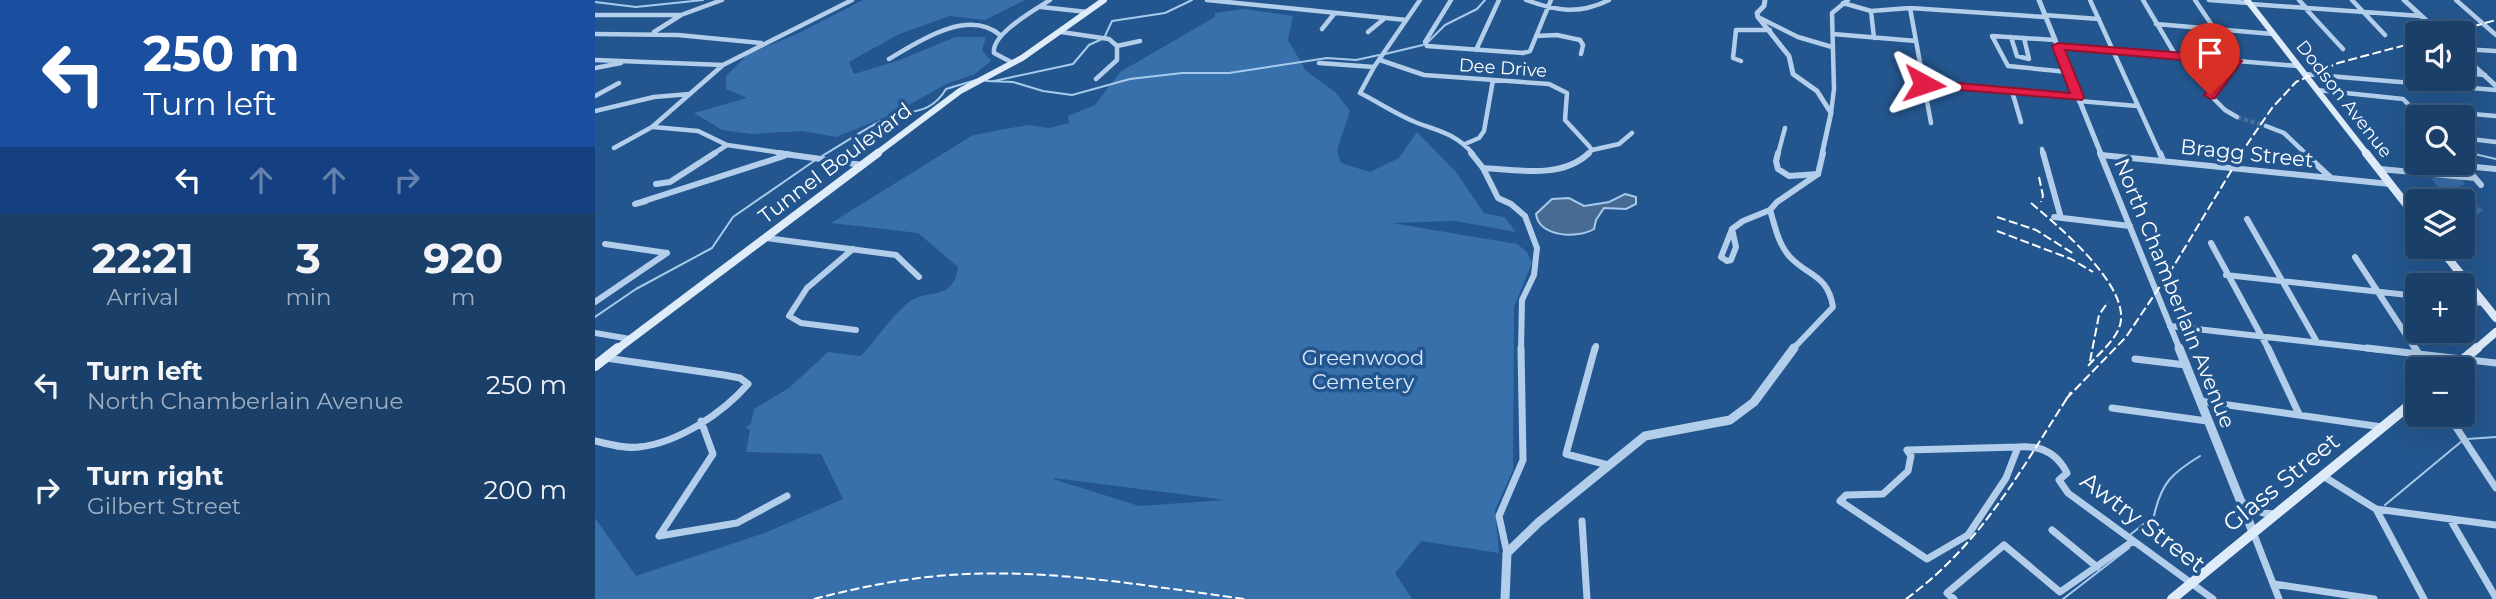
<!DOCTYPE html>
<meta charset="utf-8">
<style>
:root{--surface:#1a406a;--page:#274b72;--text:#f1f3f6;--muted:#9fafc1;--line:#38597e}
body{margin:0;font-family:Montserrat,sans-serif;background:var(--page);color:var(--text);height:100vh;display:flex;flex-direction:column;font-size:26px;white-space:nowrap}
*{box-sizing:border-box;margin:0}
p{font-size:23px;color:var(--muted)}
.icon{flex:none;width:38px;height:38px;fill:none;stroke:currentColor;stroke-width:2;stroke-linecap:round;stroke-linejoin:round}
.map{position:relative;flex:1;overflow:hidden}
.sheet{display:flex;flex-direction:column;background:var(--surface);width:595px}
.sheet>*{flex:none}
.guide{background:#1a4fa0;color:#fff;overflow:hidden}
.tools{position:absolute;left:1810px;top:21px;display:grid;gap:14px}
.tools a{display:grid;place-items:center;width:70px;height:70px;border-radius:7px;background:var(--surface);box-shadow:0 7px 28px #0002,0 0 0 2px var(--line);font-size:35px}
.pin{position:absolute;display:grid;place-items:center;width:60px;height:60px;color:#fff;margin:-72px -30px;border-radius:50% 50% 50% 0;rotate:-45deg;box-shadow:0 0 7px #0007}
.pin .icon{rotate:45deg}
.me{position:absolute;width:77px;margin:-38px;rotate:95deg;stroke-linejoin:round;filter:drop-shadow(0 0 5px #0008)}
.turn{display:flex;align-items:center;gap:24px;height:147px;padding:0 28px;font-size:32px}
.turn .icon{width:91px;height:91px;stroke-width:2.5}
.turn b{display:block;font-size:49px;line-height:60px}
.lanes{display:flex;align-items:center;height:66px;padding:0 28px;background:#0003;justify-content:center;gap:35px;direction:ltr}
.lanes .off{opacity:.35}
.eta{display:flex;justify-content:space-evenly;align-items:center;height:119px;text-align:center}
.eta b{font-size:42px;font-weight:700;line-height:49px}
ul{padding:0;list-style:none}
li{display:flex;align-items:center;gap:21px;height:105px;padding:0 28px}
li div{flex:1}
li b{display:block;font-size:26px}
li em{font-style:normal}
main{display:flex;flex:1;min-height:0}
.map>svg:first-child{display:block}
.green{fill:#3770ab;fill-rule:evenodd}
.water{fill:#476b92;stroke:#a7caec;stroke-width:2}
.lines{fill:none;stroke-linecap:round;stroke-linejoin:round}
.stream{stroke:#a7caec;stroke-width:2}
.minor-tunnel{stroke:#446f9f;stroke-width:4.5;stroke-dasharray:4.5 2.5;stroke-linecap:butt}
.minor-far2{stroke:#b3ceeb;stroke-width:4.5}
.minor-far1{stroke:#b3ceeb;stroke-width:6}
.minor{stroke:#b3ceeb;stroke-width:7}
.tertiary-far2{stroke:#b3ceeb;stroke-width:5}
.tertiary-far1{stroke:#b3ceeb;stroke-width:6}
.tertiary{stroke:#b3ceeb;stroke-width:9}
.secondary-far2{stroke:#deebf9;stroke-width:6}
.secondary-far1{stroke:#deebf9;stroke-width:8}
.secondary{stroke:#deebf9;stroke-width:10}
.rail{stroke:#fff;stroke-width:2;stroke-dasharray:9 3.5;stroke-linecap:butt}
.route{fill:#e11d48;stroke:#92132f;stroke-width:2}
.labels{text-anchor:middle;dominant-baseline:central;stroke-width:7;stroke-linejoin:round;paint-order:stroke}
.far-street-label{font-size:18px;fill:#fff;stroke:#23568e}
.street-label{font-size:21px;fill:#fff;stroke:#23568e}
.park-label{font-size:21px;fill:#d7e8f9;stroke:#23568e}
.near-street-label{font-size:24px;fill:#fff;stroke:#23568e}
</style>
<main>
<section class="sheet">
<div class="guide">
<div class="turn"><svg class="icon" aria-label="left" viewBox="0 0 24 24"><path d="M17 20v-9H6M10 6l-5 5 5 5"/></svg><div><b>250 m</b>Turn left</div></div>
<div class="lanes"><svg class="icon" aria-label="left" viewBox="0 0 24 24"><path d="M17 20v-9H6M10 6l-5 5 5 5"/></svg><svg class="icon off" aria-label="ahead" viewBox="0 0 24 24"><path d="M12 20V5M6 11l6-6 6 6"/></svg><svg class="icon off" aria-label="ahead" viewBox="0 0 24 24"><path d="M12 20V5M6 11l6-6 6 6"/></svg><svg class="icon off" aria-label="right" viewBox="0 0 24 24"><path d="M7 20v-9h11M14 6l5 5-5 5"/></svg></div>
</div>
<div class="eta">
<div><b>22:21</b><p>Arrival</p></div>
<div><b>3</b><p>min</p></div>
<div><b>920</b><p>m</p></div>
</div>
<ul>
<li><svg class="icon" aria-label="left" viewBox="0 0 24 24"><path d="M17 20v-9H6M10 6l-5 5 5 5"/></svg><div><b>Turn left</b><p>North Chamberlain Avenue</p></div><em>250 m</em></li>
<li><svg class="icon" aria-label="right" viewBox="0 0 24 24"><path d="M7 20v-9h11M14 6l5 5-5 5"/></svg><div><b>Turn right</b><p>Gilbert Street</p></div><em>200 m</em></li>
</ul>
</section>
<div class="map">
<svg width="1901" height="599" viewBox="0 0 1901 599">
<rect width="100%" height="100%" fill="#23568e"/>
<path class="green" d="M268 0H430L390 20 355 16 304 34 254 62 259 74 305 60 360 37H391L387 50 396 61 380 74 351 84 298 114 241 137 207 131 156 134 127 130 99 113 152 98 131 89V76L153 54 202 34Z
M649 9 698 16 693 40 711 71 740 92 755 111 742 150 746 163 775 172 804 158 822 132 861 172 889 213 909 217 921 232 860 221 797 223 922 244 932 252 937 263 919 307 918 470 900 510 904 553 826 541 800 573 817 599H0V518L41 576 172 532 248 499 226 454 151 452 155 430 151 428 156 423 159 409 194 388 233 352 266 356C280 341 298 314 314 302 334 288 358 302 363 267L323 233 236 223 378 135 433 125 454 128 474 123 473 116 500 105 525 72 620 17V13ZM458 479 459 478 631 500 544 506Z
M1836 178 1867 179 1870 184 1864 187C1869 198 1878 204 1888 210L1869 224 1867 201H1822V211L1812 194H1848Z"/>
<path class="water" d="M1030 194 1041 197V204L1031 209 1009 208 1001 220 999 229C982 239 944 237 941 214L957 199 974 198 989 206 1014 202Z"/>
<g class="lines">
<path class="stream" d="M0 2 41 7 108 0
M510 36 517 21 570 13 597 0
M833 42 850 25 882 9 890 0
M790 54 828 45
M391 81 418 82 448 91 477 95 535 79 587 73H634L732 58 761 60 784 55
M399 81 478 64 494 45 507 39
M1867 151 1901 159
M227 156C246 145 265 132 284 122 310 108 334 118 351 89L381 80
M0 317 41 289 117 248 138 217 219 161
M1872 439 1901 437
M1790 505 1867 441
M1536 534 1559 516C1566 483 1577 473 1605 456
M1468 599 1534 548"/>
<path class="minor-tunnel" d="M1642 117 1671 126"/>
<path class="minor-far2" d="M612 0 811 20
M825 0 779 67 765 93C783 102 801 114 820 122 843 131 862 134 878 154
M856 0 830 42 832 46 928 53 935 51 956 0
M931 0C961 11 984 15 1014 0
M1495 0 1565 154
M1548 0 1581 56
M1600 0 1641 61 1615 95 1630 110 1642 117
M1614 0 1654 3
M1704 0 1712 9
M1757 0 1790 35
M1861 0 1901 35
M1248 3 1276 11 1315 8 1450 17
M1655 4 1826 16
M446 7 492 12
M1315 8 1336 123
M1711 9 1748 49
M1276 11 1279 38
M0 15H86
M1449 15 1504 19
M1163 17 1203 37 1237 47
M1561 24 1678 34
M727 29 739 14
M59 32 86 15 127 0
M466 32 514 39 522 46V60L501 79
M773 32 790 18
M0 34 83 35 166 43
M1238 34 1321 41
M941 36 962 35 985 40 988 45 986 54
M1416 37 1422 56 1434 59 1429 38
M1460 40 1397 36 1413 66 1473 72
M522 46 545 41
M1463 46 1703 66
M1867 49 1901 51
M881 50 904 0
M294 59C324 41 373 8 405 35
M0 60 128 65
M785 60 829 75 954 84 972 93 970 120 994 146 997 150 993 154
M1146 61 1138 58 1141 30H1175
M418 63 399 53C396 34 440 10 455 0
M724 63 779 67
M0 68 26 63
M1867 73 1890 75
M1709 74 1901 90
M1329 84 1482 97
M1722 90 1808 99 1826 117
M1417 91 1426 122
M0 96 24 83
M1484 101 1542 106
M1819 109 1901 116
M0 111 59 97 95 94
M1236 113 1239 89 1237 13 1253 0
M1671 126 1689 133 1711 154
M58 127 103 131 132 145 195 154
M1867 138 1901 142
M870 144 884 138 889 131 898 80
M19 148 57 127 128 65 257 0
M1447 149 1448 154
M997 150 1024 144 1037 133
M118 154 132 145
M1183 154 1190 128"/>
<path class="minor-far1" d="M183 153 268 165
M876 153 888 168 903 198 916 204 930 216 942 248 939 275 927 300 926 350
M1183 153 1181 161 1183 169 1194 176 1223 174
M1448 153 1466 218
M1565 153 1568 160
M1709 153 1736 178
M1506 155 1795 184
M1868 164 1886 185
M1870 166 1901 169
M888 168C923 170 967 179 994 153
M1785 169 1880 178
M61 184 75 182 120 153
M51 201 40 204 189 156
M1459 217 1535 226
M1652 219 1722 342
M1137 229 1141 247 1136 260 1132 261 1126 257Z
M1137 229 1148 221 1175 210
M171 238 301 255 324 277
M1616 243 1674 350
M10 244 72 253
M258 249 212 288 194 316 206 323 261 330
M1760 257 1821 350
M1631 275 1822 296
M1867 301 1889 303
M0 302 72 253
M1575 326 1787 350
M0 333 35 339
M1000 350 1001 346"/>
<path class="minor" d="M1000 348 971 454 1013 465
M1673 348 1704 414
M1772 348 1901 363
M1820 348 1824 354
M1540 359 1591 365
M1605 401 1787 427
M1517 408 1612 421
M1853 415 1901 488
M106 421 118 454 64 536 142 523 192 496
M0 441C14 444 29 449 44 447 83 443 128 413 153 384L145 378 129 375 11 358
M1423 447 1411 478 1373 535 1332 559 1245 501 1251 495 1288 494 1313 471 1316 456 1312 450Z
M1423 447C1445 445 1462 453 1472 473L1464 480 1473 493 1618 599
M1728 476 1781 509 1901 525
M1647 502 1668 513 1680 514
M1781 509 1829 599
M1855 519 1901 598
M987 521 992 599
M1457 530 1502 567
M1658 532 1684 599
M912 553 904 516 928 460 926 348
M1679 584 1779 599
M1359 599 1352 593 1409 545 1465 592 1538 541"/>
<path class="tertiary-far2" d="M1170 0 1169 6 1162 13 1163 17 1194 56 1198 74 1222 91 1236 113 1227 154
M1444 0 1506 154
M1809 0 1845 33
M1867 55 1901 86"/>
<path class="tertiary-far1" d="M1505 153 1585 350
M1197 350 1238 307C1233 275 1214 277 1195 257 1183 244 1180 226 1175 210L1182 202 1223 174 1228 153"/>
<path class="tertiary" d="M1584 348 1658 532
M910 599 912 553 944 522 1050 436 1135 420 1159 402 1199 348"/>
<path class="secondary-far2" d="M1652 0 1772 154
M281 154 365 91 427 58 509 0"/>
<path class="secondary-far1" d="M1771 153 1822 218
M1844 247 1901 318
M21 350 283 153
M1880 350 1901 332"/>
<path class="secondary" d="M0 366 23 348
M1857 369 1882 348
M1577 599 1822 399"/>
<path class="rail" d="M1854 33 1901 20
M1444 177 1448 196 1446 202
M1436 203C1462 225 1540 289 1524 328 1518 343 1503 354 1493 366
M1402 217 1441 230 1479 254
M1402 231 1476 259 1498 272
M1495 361 1504 315 1513 302
M1471 399 1531 337 1580 264 1653 143 1677 108 1701 82 1743 63 1822 42
M219 599C269 586 320 576 372 574 466 570 558 587 650 599
M1311 599C1387 544 1426 469 1476 392"/>
</g>
<path class="route" d="M1463 43 1641 57 1647 61 1620 98 1615 99 1609 95 1633 64 1470 50 1489 97 1487 100 1329 87 1323 84 1329 80 1475 93 1457 46Z"/>
<g class="labels">
<g class="far-street-label">
<text transform="translate(908 68) rotate(4)">Dee Drive</text>
<text transform="translate(1749 99) rotate(52)">Dodson Avenue</text>
</g>
<g class="street-label">
<text transform="translate(1652 153) rotate(6)">Bragg Street</text>
<text transform="translate(240 163) rotate(-37)">Tunnel Boulevard</text>
<text transform="translate(1580 293) rotate(68)">North Chamberlain Avenue</text>
</g>
<g class="park-label">
<text x="768" y="357">Greenwood<tspan x="768" dy="24">Cemetery</tspan></text>
</g>
<g class="near-street-label">
<text transform="translate(1686 482) rotate(-39)">Glass Street</text>
<text transform="translate(1548 522) rotate(37)">Awtry Street</text>
</g>
</g>
</svg>
<div class="tools">
<a><svg class="icon" aria-label="sound" viewBox="0 0 24 24"><path d="M4 9h4l5-4v14l-5-4H4zM17 9q2 3 0 6"/></svg></a>
<a><svg class="icon" aria-label="search" viewBox="0 0 24 24"><circle cx="10" cy="10" r="6"/><path d="M15 15l6 6"/></svg></a>
<a><svg class="icon" aria-label="layers" viewBox="0 0 24 24"><path d="M12 4l9 5-9 5-9-5zM3 14l9 5 9-5"/></svg></a>
<a>+</a>
<a>−</a>
</div>
<div class="pin" style="left:1615px;top:95px;background:#d93025"><svg class="icon" aria-label="arrive" viewBox="0 0 24 24"><path d="M6 21V4h12l-3 4 3 4H6"/></svg></div>
<svg class="me" style="left:1329px;top:84px" viewBox="-20 -20 40 40"><path d="M0-17L14 15 0 8-14 15z" fill="#e11d48" stroke="#fff" stroke-width="4"/></svg>
</div>
</main>
